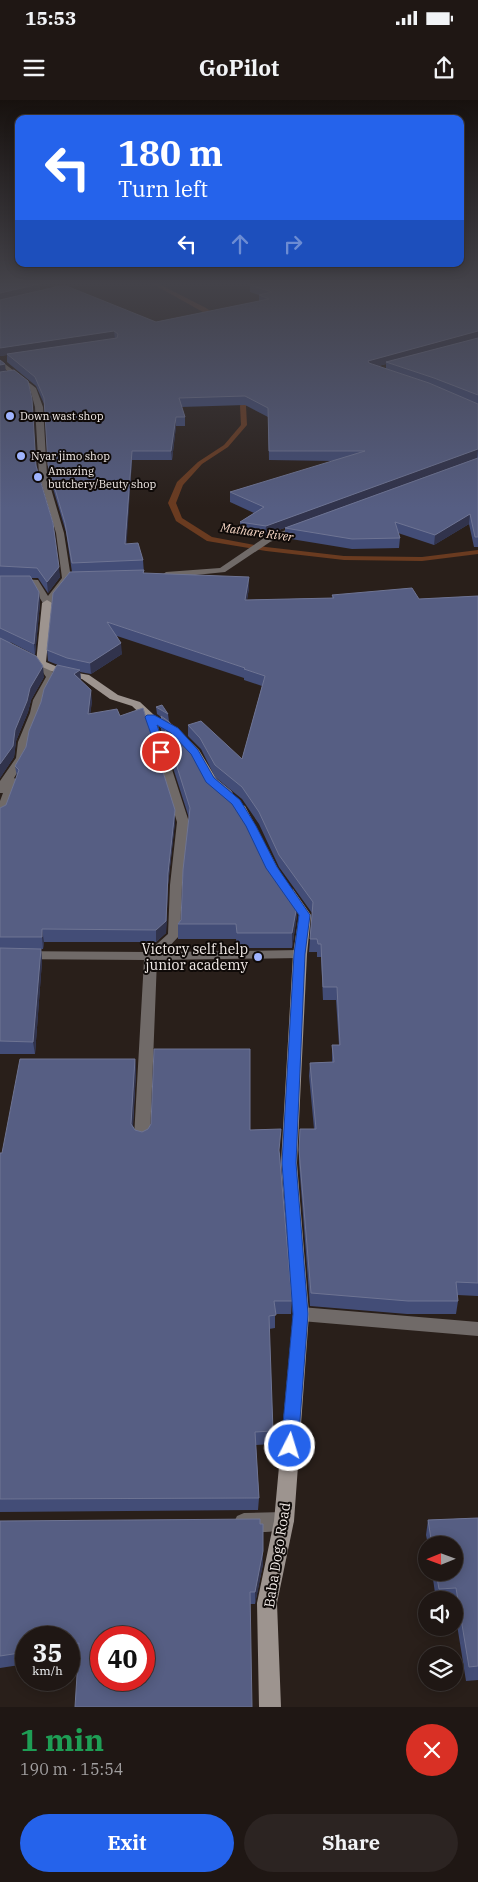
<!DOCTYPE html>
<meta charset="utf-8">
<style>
:root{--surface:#1f1714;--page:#2c2422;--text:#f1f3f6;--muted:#a19fa0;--line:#3c3634;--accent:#2563eb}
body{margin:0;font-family:"IBM Plex Serif",serif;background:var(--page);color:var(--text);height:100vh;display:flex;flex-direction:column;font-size:19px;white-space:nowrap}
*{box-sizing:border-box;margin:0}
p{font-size:16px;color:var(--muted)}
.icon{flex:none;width:28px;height:28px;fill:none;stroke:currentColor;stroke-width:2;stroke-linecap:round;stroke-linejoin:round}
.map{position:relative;height:1607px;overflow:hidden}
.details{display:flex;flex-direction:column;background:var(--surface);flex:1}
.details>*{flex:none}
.hud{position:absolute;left:15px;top:15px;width:449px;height:152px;border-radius:10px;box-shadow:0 2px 12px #0003,0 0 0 1px var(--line);background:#2563eb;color:#fff;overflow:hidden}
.needle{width:32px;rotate:269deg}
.buttons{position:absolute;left:418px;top:1436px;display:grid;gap:10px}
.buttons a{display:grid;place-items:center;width:45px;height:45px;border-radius:50%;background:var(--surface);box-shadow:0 2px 12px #0003,0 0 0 1px var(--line);font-size:25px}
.speed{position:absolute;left:15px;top:1526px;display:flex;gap:10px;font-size:25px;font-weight:700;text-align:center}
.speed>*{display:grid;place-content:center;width:65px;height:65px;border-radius:50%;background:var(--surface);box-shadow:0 2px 12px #0003,0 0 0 1px var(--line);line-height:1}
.speed small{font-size:12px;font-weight:400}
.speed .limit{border:8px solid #d22;background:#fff;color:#111}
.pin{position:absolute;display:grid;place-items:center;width:42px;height:42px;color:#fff;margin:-21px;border:2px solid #fff;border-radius:50%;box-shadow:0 1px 5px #0007}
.me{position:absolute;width:55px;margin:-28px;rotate:5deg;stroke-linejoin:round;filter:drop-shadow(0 0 4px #0008)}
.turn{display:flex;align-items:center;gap:18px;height:105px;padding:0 20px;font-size:22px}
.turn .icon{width:65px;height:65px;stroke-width:2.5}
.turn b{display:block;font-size:35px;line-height:42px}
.lanes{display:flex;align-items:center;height:48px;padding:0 20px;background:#0003;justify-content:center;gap:25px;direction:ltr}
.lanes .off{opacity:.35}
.round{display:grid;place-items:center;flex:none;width:52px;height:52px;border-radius:26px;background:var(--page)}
.head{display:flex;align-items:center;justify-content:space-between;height:85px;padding:0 20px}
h1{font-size:30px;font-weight:700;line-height:38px;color:#1e9e55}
.cta{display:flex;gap:10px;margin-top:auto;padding:10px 20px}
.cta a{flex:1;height:58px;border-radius:30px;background:var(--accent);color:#fff;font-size:20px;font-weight:700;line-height:58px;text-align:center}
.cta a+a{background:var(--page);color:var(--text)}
.status{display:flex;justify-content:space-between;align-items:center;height:35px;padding:0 25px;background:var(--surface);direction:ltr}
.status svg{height:14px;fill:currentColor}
header{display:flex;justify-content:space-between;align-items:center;height:65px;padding:0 20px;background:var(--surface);font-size:22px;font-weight:700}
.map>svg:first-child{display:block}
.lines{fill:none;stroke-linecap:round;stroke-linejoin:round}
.stream{fill:#6a3b20;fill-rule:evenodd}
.street{fill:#706a68;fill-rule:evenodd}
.secondary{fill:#9d948f;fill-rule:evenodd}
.wall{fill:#434d77;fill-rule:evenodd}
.shaded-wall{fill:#31334c}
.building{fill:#565e83;stroke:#6e7493;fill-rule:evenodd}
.route{fill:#2563eb;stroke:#184099}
.poi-dot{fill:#9fb3fd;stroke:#0f0a08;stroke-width:2}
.labels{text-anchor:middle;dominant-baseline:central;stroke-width:4;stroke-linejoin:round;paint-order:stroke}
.far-poi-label{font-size:11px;fill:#f2ebe8;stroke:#0f0a08;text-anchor:start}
.far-water-label{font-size:12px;font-style:italic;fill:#f6d6c5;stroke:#0f0a08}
.poi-label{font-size:14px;fill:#f2ebe8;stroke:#0f0a08;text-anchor:end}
.street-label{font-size:14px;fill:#f2ebe8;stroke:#0f0a08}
</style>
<div class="status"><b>15:53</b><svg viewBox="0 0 49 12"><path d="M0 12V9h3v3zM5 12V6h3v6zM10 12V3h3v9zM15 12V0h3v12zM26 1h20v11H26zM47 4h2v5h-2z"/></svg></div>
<header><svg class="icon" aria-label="menu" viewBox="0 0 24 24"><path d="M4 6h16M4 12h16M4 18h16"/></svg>GoPilot<svg class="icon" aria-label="share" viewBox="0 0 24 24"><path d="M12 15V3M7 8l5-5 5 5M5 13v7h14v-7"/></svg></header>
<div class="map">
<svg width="478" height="1607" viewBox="0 0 478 1607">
<rect width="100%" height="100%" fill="#291f1a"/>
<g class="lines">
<path class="stream" d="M151 183H157L206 208 224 220 219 221Z
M247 290 250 292 246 306 247 325 228 347 202 364 183 385 176 403 182 418 212 437 266 447 344 456 422 457 478 450V454L422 461 344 460 266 451 207 441 176 421 168 403 177 382 198 362 224 345 241 325 240 306 244 292Z"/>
<path class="street" d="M0 260 36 288 43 307 47 375 64 433 71 478 50 505H44L32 485 0 484V478L38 480 48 496 62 478 56 433 39 375 35 307 30 289 0 265Z
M297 426 304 428 270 442 225 472 166 478 162 475 166 472 220 468 264 438Z
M32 556 44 561 56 577 43 600 40 613 28 642 26 658 14 678 19 681 6 716 0 719V701L3 693H0V681L16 658 18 642 30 613 33 600 46 577 38 565 27 559Z
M150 614 155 617 189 722 182 785 180 835 164 852 300 850 307 854 300 858 157 860 150 1037 147 1041 142 1043 137 1041 134 1037 144 860 0 859V851L148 852 168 834 170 785 177 722 145 617Z
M301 1207 478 1222V1236L301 1221 295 1219 293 1214 295 1209Z
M284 1412 291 1415 294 1421 291 1427C277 1433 251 1434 237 1428L234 1422 237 1416 244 1413Z"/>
<path class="secondary" d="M47 500 52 503 46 562 67 571 89 575 118 595 140 602 154 615 178 629 199 650 219 683 217 685H209L191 654 170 633 146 619 132 606 110 599 82 579 60 575 38 565 36 563 42 503Z
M239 703 245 706 281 774 279 777H271L269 774 233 706Z
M289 788 293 789 311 815 307 854 297 1063 309 1214 294 1421 277 1503 281 1607H259L257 1503 274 1421 293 1214 281 1063 293 854 299 815 283 792Z"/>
</g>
<path class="wall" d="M0 183 39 184 40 191 156 222 259 201V195L250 192V185L252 184V183H478V447H474L469 424 434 445 398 433 400 438 399 448 352 449 285 438V428L475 359 265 435 240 432V422L254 413 230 402V392L335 361 269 360 268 317 245 305 181 307 185 317V326H176L172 360H132L126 444 143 460 144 473 249 488 247 500 332 498V495L419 499 478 496V1196L457 1195 458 1201 456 1214H407L310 1206 299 1063 300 1029H314L309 976 310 963 332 962V945H339L336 900H323L321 857H317V852H309L312 813 279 767 259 724 242 699 215 677 201 649 188 636V625L242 659 262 586 244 580V578L117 536 122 554 91 574 80 572 81 581 92 601 90 614 175 722 168 785 166 833 156 842H44L43 849H41L42 861 35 954H0V708L6 705 17 677 15 666 26 647 58 565 48 561 47 550 72 472 66 432 49 375 45 306 36 286 7 262V255L0 256ZM386 264V269L378 266Z
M0 260 6 271 37 367 60 477 48 493 38 478H31L39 492 40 503 35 555 10 542 44 577 31 600 28 612 16 641 14 657 0 678Z
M156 607 168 614 169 621 264 754 297 815 292 848H237L236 839H178V824L181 820 189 718 161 630V617L157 614Z
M135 959 136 972 133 1026 135 1030 142 1032 250 1030 280 1053 292 1201 291 1214H275V1228L269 1229 273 1331V1344L256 1345 259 1398 258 1410 0 1412V1053H2Z
M478 1418V1580L466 1581 454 1506V1500H436L432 1472H454V1445H428L426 1435 428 1420Z
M0 1421 263 1451V1464L255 1504H250L78 1556 69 1557V1538H26V1564L0 1568Z"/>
<path class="shaded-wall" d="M39 184 40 192 0 201V193Z
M114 231 115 239 7 254V255L0 256V248Z
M478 231V239L386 262V264L367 269 368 261Z
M5 264 6 273 0 274V265Z
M176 317V326L172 360 171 351Z
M478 349 477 358 265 435 266 426Z
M132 351V360L126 454 125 444Z
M470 414 469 424 434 445 435 435Z
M59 467 60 477 48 493 47 482Z
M249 477V488L245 510V500Z
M39 492 40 503 35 555 34 544Z
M121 543 122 554 91 574 90 563Z
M43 566 44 577 31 600 28 612 16 641 14 657 0 678V664L15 630 30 588Z
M80 570 81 581 74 574Z
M91 590 92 601 89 625 88 614Z
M175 710V722L168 785 166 833 156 842V830L168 773Z
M298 800 297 815 292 848V833Z
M42 829 44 842 43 849 42 837Z
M41 849 42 861 35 954 33 942Z
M135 959 136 972 132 1037 131 1024Z
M263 1451V1464L255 1504V1492Z"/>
<path class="building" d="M0 183H21L23 184 37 183 39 184 0 193Z
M257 183H451L478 192V231L368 261 369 263 429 283 478 304V349L266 426 240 422 264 407 230 392 365 351H269L268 308 245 296 179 298 185 317H176L171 351H132L125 444 138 443 143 460 72 463 65 423 48 365 44 298 35 277 7 254 117 238 118 234 114 231 0 248V200L64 185 156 222 269 199 259 195 272 192 250 185Z
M478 238V295L434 278 386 262Z
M0 260 5 264 0 265Z
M14 270 28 281 32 299 36 366 53 423 59 467 47 482 37 468 0 466V272Z
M478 358V437H475L470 414 435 435 395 422 400 438 352 439 285 428Z
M144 470 143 473 249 477 245 500 334 498 332 495 412 488 419 499 478 496V1183L456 1182 458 1201H408L311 1193 299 1050 300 1029H316L310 963 334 962 332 945H340L337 887H323L321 844H318L317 839H310L313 802 279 755 259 712 242 687 215 665 200 638 188 625 201 621 242 659 265 576 244 569 245 568 107 522 121 543 90 563 67 558 47 550 53 493 70 472Z
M0 476H30L39 492 34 544 0 528Z
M0 538 36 556 43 566 30 588 27 601 15 630 13 646 0 664Z
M57 565 80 570 74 574 91 590 88 614 117 609 120 616 143 608 175 710 168 773 166 821 156 830 42 829V837H0V708L6 705 19 670 15 666 26 647 29 631 41 602 44 589Z
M162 605 168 614 156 607Z
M161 616 168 621 188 640 204 669 231 691 243 711 264 754 298 800 292 833H237L236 824H178L181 820 183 770 190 708Z
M0 848 41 849 33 942 0 941Z
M154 949H250V1030L281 1029 279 1050 292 1201H274L276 1215 269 1216 273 1331 255 1332 259 1398 0 1399V1053H2L20 959H135L131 1024 135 1030 142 1032 148 1029 151 1024Z
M478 1418V1566L469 1567 456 1488 439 1489 436 1472H454V1445H432L428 1420Z
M260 1419V1424H263V1451L255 1492H250L252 1607H75L79 1543 69 1545V1538H26V1552L0 1556V1421ZM101 1538H144V1580H101Z"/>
<linearGradient id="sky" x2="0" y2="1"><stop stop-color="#17110e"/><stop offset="0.45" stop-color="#434249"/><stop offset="1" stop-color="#434249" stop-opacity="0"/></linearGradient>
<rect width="478" height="408" fill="url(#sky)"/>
<path class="route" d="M147 615H154L178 628 198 650 214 678 240 700 256 726 277 767 310 815 305 854 296 1063 308 1214 298 1346 296 1351 290 1353 284 1351 281 1346 293 1214 282 1063 294 854 299 815 266 768 246 726 232 704 206 682 191 654 171 633 157 625 166 652 161 655 158 654 145 617Z"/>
<g class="poi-dot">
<circle cx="10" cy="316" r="5"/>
<circle cx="21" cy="356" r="5"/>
<circle cx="38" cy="377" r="5"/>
<circle cx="258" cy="857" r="5"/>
</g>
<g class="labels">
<g class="far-poi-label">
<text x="20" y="316">Down wast shop</text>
<text x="31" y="356">Nyar jimo shop</text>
<text x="48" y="371">Amazing<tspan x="48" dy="13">butchery/Beuty shop</tspan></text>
</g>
<g class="far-water-label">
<text transform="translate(257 432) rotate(8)">Mathare River</text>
</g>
<g class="poi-label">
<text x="248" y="849">Victory self help<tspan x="248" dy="16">junior academy</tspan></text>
</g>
<g class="street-label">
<text transform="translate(277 1455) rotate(-81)">Baba Dogo Road</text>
</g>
</g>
</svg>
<div class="buttons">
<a><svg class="needle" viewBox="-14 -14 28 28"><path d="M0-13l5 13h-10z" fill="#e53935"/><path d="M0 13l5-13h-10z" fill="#a19fa0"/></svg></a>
<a><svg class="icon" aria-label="sound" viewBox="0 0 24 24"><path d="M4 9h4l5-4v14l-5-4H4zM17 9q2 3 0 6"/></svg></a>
<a><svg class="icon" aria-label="layers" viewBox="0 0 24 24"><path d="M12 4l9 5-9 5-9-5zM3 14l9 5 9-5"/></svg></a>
</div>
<div class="speed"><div>35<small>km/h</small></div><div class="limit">40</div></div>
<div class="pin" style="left:161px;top:652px;background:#d93025"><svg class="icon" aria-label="arrive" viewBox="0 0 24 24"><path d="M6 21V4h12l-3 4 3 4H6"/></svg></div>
<svg class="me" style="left:290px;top:1346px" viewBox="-20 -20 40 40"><circle r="17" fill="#2563eb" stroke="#fff" stroke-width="3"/><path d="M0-11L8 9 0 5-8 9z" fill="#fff"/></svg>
<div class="hud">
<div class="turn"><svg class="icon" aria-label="left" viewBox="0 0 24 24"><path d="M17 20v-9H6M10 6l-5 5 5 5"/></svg><div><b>180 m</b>Turn left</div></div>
<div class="lanes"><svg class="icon" aria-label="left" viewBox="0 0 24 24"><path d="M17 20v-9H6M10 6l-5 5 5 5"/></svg><svg class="icon off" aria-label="ahead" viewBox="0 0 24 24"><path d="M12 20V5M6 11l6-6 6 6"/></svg><svg class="icon off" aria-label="right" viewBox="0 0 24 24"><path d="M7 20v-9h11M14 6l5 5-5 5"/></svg></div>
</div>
</div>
<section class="details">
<div class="head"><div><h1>1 min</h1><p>190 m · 15:54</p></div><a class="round" style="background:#d93025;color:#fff"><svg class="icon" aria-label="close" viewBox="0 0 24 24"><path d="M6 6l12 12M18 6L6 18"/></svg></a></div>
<div class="cta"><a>Exit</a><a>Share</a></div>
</section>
